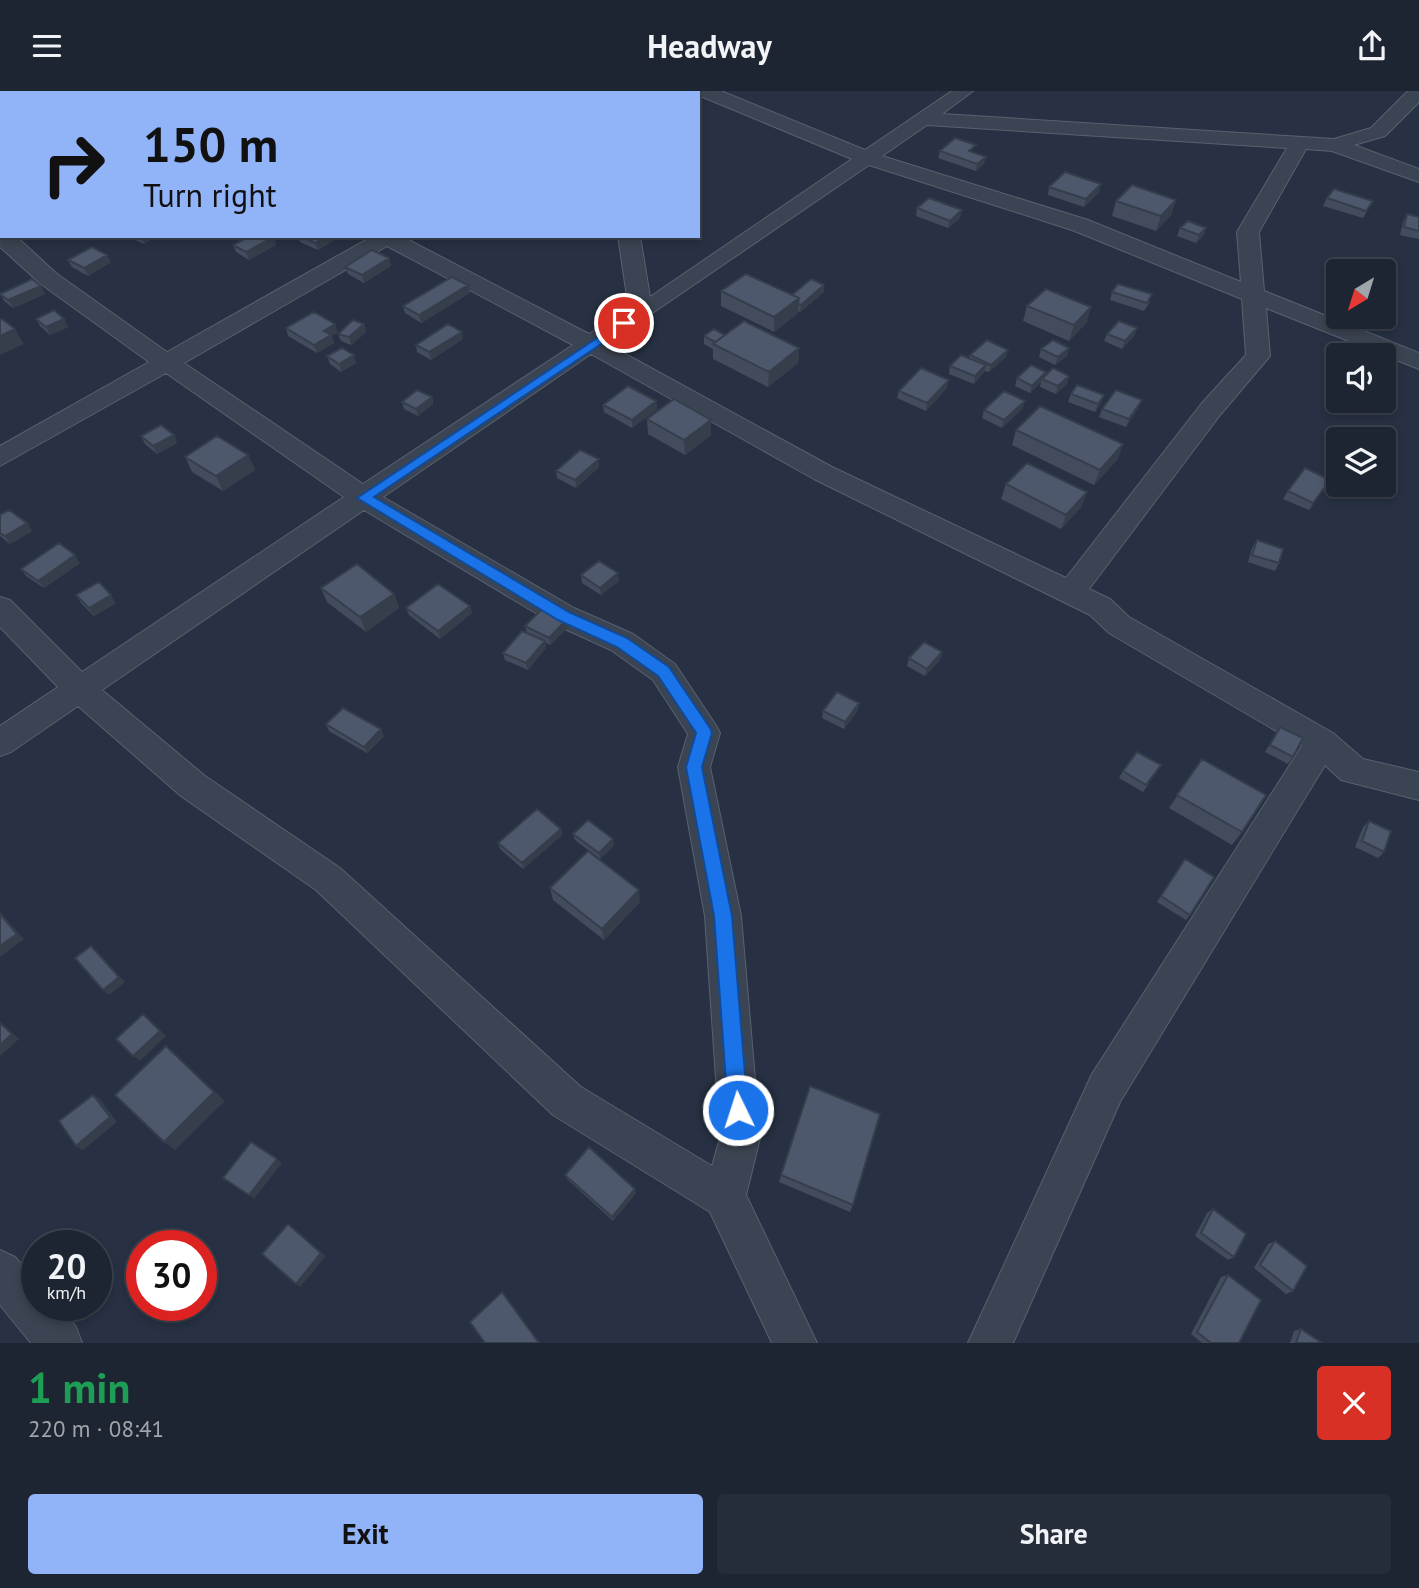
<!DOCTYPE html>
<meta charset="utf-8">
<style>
:root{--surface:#1d2532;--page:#252d3a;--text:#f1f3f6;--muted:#a0a5ac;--line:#3b424d;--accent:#91b4f8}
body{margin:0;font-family:"PT Sans",sans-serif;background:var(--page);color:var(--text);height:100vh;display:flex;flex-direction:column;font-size:26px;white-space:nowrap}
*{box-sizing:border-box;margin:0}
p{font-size:23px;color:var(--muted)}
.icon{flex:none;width:38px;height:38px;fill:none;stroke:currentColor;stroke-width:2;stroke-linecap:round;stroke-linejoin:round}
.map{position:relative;height:1252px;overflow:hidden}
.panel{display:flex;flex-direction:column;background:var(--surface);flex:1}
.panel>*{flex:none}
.guide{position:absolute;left:0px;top:0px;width:700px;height:147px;box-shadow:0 4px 10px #0003,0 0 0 2px var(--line);background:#91b4f8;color:#111;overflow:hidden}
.needle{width:46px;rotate:218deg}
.fabs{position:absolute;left:1326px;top:168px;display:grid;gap:14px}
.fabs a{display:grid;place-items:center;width:70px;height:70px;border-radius:7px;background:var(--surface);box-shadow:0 4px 10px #0003,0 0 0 2px var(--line);font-size:35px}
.speed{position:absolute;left:21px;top:1139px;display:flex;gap:14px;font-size:35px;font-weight:700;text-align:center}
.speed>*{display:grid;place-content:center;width:91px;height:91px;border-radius:50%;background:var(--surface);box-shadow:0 4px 10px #0003,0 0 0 2px var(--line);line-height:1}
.speed small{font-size:18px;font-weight:400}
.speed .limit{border:10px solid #d22;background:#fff;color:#111}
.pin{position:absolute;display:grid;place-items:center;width:60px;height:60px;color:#fff;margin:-30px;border:4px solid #fff;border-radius:50%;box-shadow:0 2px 7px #0007}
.me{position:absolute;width:77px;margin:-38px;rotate:356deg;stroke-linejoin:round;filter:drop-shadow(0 0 5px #0008)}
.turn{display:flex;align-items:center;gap:24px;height:147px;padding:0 28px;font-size:32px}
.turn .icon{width:91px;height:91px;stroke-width:2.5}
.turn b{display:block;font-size:49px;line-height:60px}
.round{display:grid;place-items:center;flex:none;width:74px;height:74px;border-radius:7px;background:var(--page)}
.summary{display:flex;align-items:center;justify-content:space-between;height:119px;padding:0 28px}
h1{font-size:42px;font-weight:700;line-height:52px;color:#1e9e55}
.primary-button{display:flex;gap:14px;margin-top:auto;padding:14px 28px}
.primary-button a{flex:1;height:80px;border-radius:7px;background:var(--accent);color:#111;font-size:28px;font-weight:700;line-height:80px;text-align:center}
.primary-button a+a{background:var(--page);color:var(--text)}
header{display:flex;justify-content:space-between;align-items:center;height:91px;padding:0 28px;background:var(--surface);font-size:32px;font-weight:700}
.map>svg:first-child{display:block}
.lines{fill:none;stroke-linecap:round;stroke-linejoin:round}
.minor-casing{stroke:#596170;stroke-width:2}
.minor{fill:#3b4452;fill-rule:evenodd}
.wall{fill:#424c5d}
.shaded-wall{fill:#363e4c}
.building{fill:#4d586c;stroke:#363e4c;stroke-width:2}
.route{fill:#1a73e8;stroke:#114b97;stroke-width:2}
</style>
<header><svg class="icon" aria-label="menu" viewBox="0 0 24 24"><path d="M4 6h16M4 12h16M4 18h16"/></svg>Headway<svg class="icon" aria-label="share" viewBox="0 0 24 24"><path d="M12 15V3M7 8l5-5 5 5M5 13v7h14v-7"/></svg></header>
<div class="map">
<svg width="1419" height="1252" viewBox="0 0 1419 1252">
<rect width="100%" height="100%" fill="#273143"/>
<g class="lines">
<g class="minor-casing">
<path id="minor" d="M112 0H132L133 2H113Z
M361 0H381L360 2Z
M620 0H638V2H620Z
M696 0H721L865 59 952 0H973L942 23 1334 48 1371 37 1408 0H1419V11L1385 45 1354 54 1419 78V91L1332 60 1306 58 1259 141 1264 200 1419 262V278L1266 217 1270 265 1220 324 1089 498 1110 508 1129 526 1333 642 1363 668 1419 681V709L1341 689 1325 674 1120 1011 1013 1252H968L1092 983 1302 655 1109 542 1090 524 814 388 591 263 383 406 574 517 633 543 675 573 715 633 720 642 710 676 741 825 760 1047 746 1104 817 1252H772L710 1121 553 1024 316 799 181 705 78 615 11 661 0 665V635L58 596 0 536V506L10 509 82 581 344 406 166 282 0 375V355L149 271 41 193 0 156V142L2 145 19 148 57 183 167 261 373 145H401L589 243 629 219 618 145H640L650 206 852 68 698 4ZM927 34 1287 57 1237 141 1241 191 1088 129 882 65ZM869 74 1072 139 1242 208 1246 264 1202 312 1066 487 832 376 607 253ZM387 155 573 254 363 393 184 272ZM364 419 554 533 611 559 653 589 688 643 678 676 705 825 720 1047 712 1075 581 996 340 777 205 685 102 599Z
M0 1159 15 1166 37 1191V1214H57L76 1236 82 1252H31L0 1214Z"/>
</g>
<use href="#minor" class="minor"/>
</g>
<path class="wall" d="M940 60 975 62 984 73 976 80 938 67Z
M1049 96 1099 101 1084 116 1048 104Z
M1327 107 1373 110 1363 127 1323 115Z
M1176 109 1171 124 1156 140 1112 125 1116 110Z
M917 117 962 119 960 127 948 137 916 125Z
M1407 123 1419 126V148L1400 144 1403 131Z
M1180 137H1206L1203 145 1196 152 1177 145Z
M132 145H156L144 153 133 148Z
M231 145H272L274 146 276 154 249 169 236 161 233 154 240 150Z
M298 145H332L333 150 318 159 300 151Z
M389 167 391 175 364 192 348 183 345 176Z
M68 169 111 171 88 185 72 176Z
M41 195 45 203 13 217 4 210 0 202Z
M721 200 792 204 824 201 800 221 798 220V222L774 241 721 215Z
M1112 201 1150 211 1144 220 1110 209Z
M470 202 421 232 405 222 403 215Z
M1027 215 1087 231 1069 250 1023 230Z
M36 228H64L68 236 50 244 40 235Z
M364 233 366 241 351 254 341 250 338 243Z
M286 237 338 241 332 245 334 252 317 262 288 245Z
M1137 237 1134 245 1122 258 1104 250 1107 243Z
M725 244 799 257 798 272 768 296 713 268V258L704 253V245Z
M463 248 431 269 417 261 416 254Z
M1069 257 1067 265 1055 274 1039 266 1041 258Z
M970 264 1006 266 989 281 985 280 974 293 949 283 950 275 969 267Z
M327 265 356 272 341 281 330 273Z
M1069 285 1067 293 1056 303 1040 296 1041 291 1030 302 1015 295 1017 287Z
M947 297 926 320 897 307 899 300Z
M1071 303 1104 304 1101 312 1095 321 1068 311Z
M432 306 433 313 418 325 404 318 402 311Z
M656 310 657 318 632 337 604 321 603 314Z
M1139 316 1126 336 1099 326 1102 318Z
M1023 317 1002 337 982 327 984 319Z
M647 328 711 344 685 364 648 343Z
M1016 339 1118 368 1094 394 1012 354Z
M174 344 177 352 157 363 145 353 141 345Z
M248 364 255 379 223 400 192 381 185 366Z
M599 368V376L576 397 557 387 556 380Z
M1006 393 1087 401 1081 416 1061 438 1001 408Z
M1325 396 1309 419 1283 408 1288 400Z
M0 424 27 432 32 440 10 453 0 445Z
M1257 449 1279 472 1275 480 1248 471 1252 457Z
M80 472 44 497 26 485 21 478Z
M581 484 619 490 601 504 582 492Z
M321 497 394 503 399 517 366 541 327 511Z
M76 504 116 512 94 525 81 512Z
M470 515 472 522 440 548 409 524 406 517Z
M569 526 571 534 550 554 545 551 546 557 528 579 505 569 503 562 527 542 525 535Z
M942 561 940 569 925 585 907 575 909 567Z
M859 612 858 619 844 638 822 627 823 620Z
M326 633 381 638 384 645 367 662 329 640Z
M1280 636 1293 666 1288 673 1265 661Z
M1202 668 1242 741 1232 754 1169 717Z
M1161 674 1143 701 1119 687 1123 680Z
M1369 730 1384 761 1378 767 1355 756 1363 736Z
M561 738 562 744 523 778 500 758 498 752Z
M573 743 614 754 600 768 575 749Z
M1185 768 1190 824 1186 829 1157 811Z
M550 797 640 811 604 849 553 809Z
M565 1084 636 1102 613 1130 567 1088Z
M781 1084 853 1114 850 1121 779 1091Z
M1213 1118 1234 1166 1228 1169 1195 1145 1207 1122Z
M1275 1150 1293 1200 1286 1203 1254 1177 1268 1153Z
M1228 1184 1239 1252H1202L1191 1243 1221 1186Z
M1301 1238 1322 1252H1290L1294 1240Z"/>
<path class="shaded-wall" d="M53 0H71L67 2H54Z
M284 0H307L308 2H281Z
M313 0H330L327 2H313Z
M986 66 984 73 976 80 977 73Z
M1101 93 1099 101 1084 116 1086 108Z
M1176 109 1171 124 1156 140 1161 125Z
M962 119 960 127 948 137 950 130Z
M1206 137 1203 145 1196 152 1199 144Z
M141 145H156L144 153Z
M326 145H332L333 150 318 159 315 152Z
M274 146 276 154 249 169 246 161Z
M107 164 111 171 88 185 84 177Z
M389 167 391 175 364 192 362 184Z
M468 194 470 202 421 232 419 224Z
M824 194V201L800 221 801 214Z
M41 195 45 203 13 217 8 209Z
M799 207 798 222 774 241V226Z
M1091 216 1087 231 1069 250 1074 234Z
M64 228 68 236 50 244 46 236Z
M335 233 338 241 332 245 334 252 317 262 314 254 324 240Z
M364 233 366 241 351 254 349 246Z
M1137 237 1134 245 1122 258 1125 250Z
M15 238 24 253 0 264V245Z
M462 241 463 248 431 269 429 261Z
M799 257 798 272 768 296 769 281Z
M1069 257 1067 265 1055 274 1058 266Z
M1008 259 1006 266 989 281 991 274Z
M354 264 356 272 341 281 339 273Z
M986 274 984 281 974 293 975 285Z
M1046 281 1044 289 1042 288 1041 291 1030 302 1032 295Z
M1069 285 1067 293 1056 303 1058 295Z
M949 289 947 297 926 320 927 312Z
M1104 304 1101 312 1095 321 1098 313Z
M432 306 433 313 418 325 416 318Z
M1142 309 1139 316 1126 336 1129 328Z
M656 310 657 318 632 337V329Z
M1025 310 1023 317 1002 337 1004 329Z
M711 329V344L685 364 684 349Z
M174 344 177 352 157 363 153 355Z
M1123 353 1118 368 1094 394 1100 379Z
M248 364 255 379 223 400 216 385Z
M599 368V376L576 397 575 389Z
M1087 401 1081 416 1061 438 1066 424Z
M27 432 32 440 10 453 5 445Z
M75 464 80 472 44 497 38 490Z
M618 482 619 490 601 504 600 497Z
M394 503 399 517 366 541 360 526Z
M111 504 116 512 94 525 89 517Z
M470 515 472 522 440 548 438 540Z
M569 526 571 534 550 554 549 547Z
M545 550 546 557 528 579 526 572Z
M942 561 940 569 925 585 927 578Z
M859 612 858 619 844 638 845 631Z
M381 638 384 645 367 662 364 656Z
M561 738 562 744 523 778 522 772Z
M613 748 614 754 600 768 599 762Z
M639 799 640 811 604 849 602 838Z
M0 821 24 848 0 866Z
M91 855 125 891 109 904 103 899Z
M143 923 166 945 140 970 133 965Z
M0 931 19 948 0 965Z
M166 955 225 1010 175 1059 164 1051Z
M93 1004 100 1008 117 1031 83 1059 76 1055Z
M277 1068 282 1072 254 1108 249 1104Z
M635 1098 636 1102 613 1130 612 1126Z
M288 1133 326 1165 300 1196 296 1193Z"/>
<path class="building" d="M240 0H284L281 2H236Z
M955 47 976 54 969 60 986 66 977 73 940 60Z
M1065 81 1101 93 1086 108 1049 96Z
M1132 94 1176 109 1161 125 1116 110Z
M1334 98 1373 110 1366 120 1327 107Z
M929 107 962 119 950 130 917 117Z
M1407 123 1419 126V140L1404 136Z
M1188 130 1206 137 1199 144 1180 137Z
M250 145H272L274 146 246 161 233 154Z
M301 145H326L315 152Z
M92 156 107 164 84 177 68 169Z
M372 159 389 167 362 184 345 176Z
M746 183 799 207 774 226 721 200Z
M452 186 468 194 419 224 403 215Z
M1384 187 1389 189 1384 194Z
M32 188 41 195 8 209 0 203Z
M811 188 824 194 801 214 798 213 799 207 792 204Z
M1118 193 1152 203 1147 212 1112 201Z
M1046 198 1091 216 1074 234 1027 215Z
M54 219 64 228 46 236 36 228Z
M314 221 335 233 324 240 331 244 314 254 286 237Z
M2 228 15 238 0 245V229Z
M353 229 364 233 349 246 338 243Z
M744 230 799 257 769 281 713 253Z
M1119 230 1137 237 1125 250 1107 243Z
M448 233 462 241 429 261 416 254Z
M714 238 725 244 715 251 704 245Z
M987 249 1008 259 991 274 970 264Z
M1053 249 1069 257 1058 266 1041 258Z
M342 257 354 264 339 273 327 265Z
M961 264 986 274 975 285 950 275Z
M1031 274 1046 281 1032 295 1017 287Z
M921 277 949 289 927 312 899 300Z
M1053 277 1069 285 1058 295 1042 288Z
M1077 294 1104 304 1098 313 1071 303Z
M628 295 656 310 632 329 603 314Z
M417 299 432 306 416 318 402 311Z
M1116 299 1142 309 1129 328 1102 318Z
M1004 300 1025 310 1004 329 984 319Z
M674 308 711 329 684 349 647 328Z
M1040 315 1123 353 1100 379 1016 339Z
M161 334 174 344 153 355 141 345Z
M217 345 248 364 216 385 185 366Z
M580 359 599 368 575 389 556 380Z
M1027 372 1087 401 1066 424 1006 393Z
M1305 377 1330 389 1313 412 1288 400Z
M9 419 27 432 5 445 0 442V424Z
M1257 449 1283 458 1279 472 1252 464Z
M59 452 75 464 38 490 21 478Z
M599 470 618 482 600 497 581 484Z
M357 473 394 503 360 526 321 497Z
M99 491 111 504 89 517 76 504Z
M438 493 470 515 438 540 406 517Z
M546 514 569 526 549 547 525 535Z
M522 540 545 550 526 572 503 562Z
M924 551 942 561 927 578 909 567Z
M837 601 859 612 845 631 823 620Z
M343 617 381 638 364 656 326 633Z
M1280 636 1303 647 1293 666 1270 654Z
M1137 661 1161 674 1146 694 1123 680Z
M1202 668 1266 704 1242 741 1177 704Z
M537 718 561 738 522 772 498 752Z
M588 729 613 748 599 762 573 743Z
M1369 730 1391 740 1384 761 1362 750Z
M588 760 639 799 602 838 550 797Z
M1185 768 1214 786 1190 824 1161 805Z
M0 823 17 843 0 855Z
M91 855 119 886 103 899 75 867Z
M143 923 160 940 133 965 116 948Z
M0 932 12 943 0 954Z
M166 955 214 1001 164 1051 115 1004Z
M810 995 880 1023 853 1114 781 1084Z
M93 1004 110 1026 76 1055 59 1030Z
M251 1051 277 1068 249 1104 223 1087Z
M589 1056 635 1098 612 1126 565 1084Z
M1213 1118 1246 1143 1234 1166 1201 1142Z
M288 1133 321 1162 296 1193 262 1163Z
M1275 1150 1307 1175 1293 1200 1260 1174Z
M1228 1184 1261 1209 1239 1252H1211L1197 1241Z
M502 1201 539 1252H485L470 1231Z
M1301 1238 1322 1252H1296Z"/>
<path class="route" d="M624 229 630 232 628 235 374 406 569 521 627 547 669 576 710 637 712 642 702 676 732 825 748 1019 745 1026 738 1029 731 1026 728 1019 714 825 686 676 696 642 658 585 617 556 558 529 357 407Z"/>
</svg>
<div class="fabs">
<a><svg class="needle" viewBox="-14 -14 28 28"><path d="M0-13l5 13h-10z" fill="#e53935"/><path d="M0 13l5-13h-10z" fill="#a0a5ac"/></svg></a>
<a><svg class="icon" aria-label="sound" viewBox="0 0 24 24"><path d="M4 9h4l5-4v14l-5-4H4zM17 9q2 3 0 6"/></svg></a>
<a><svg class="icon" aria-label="layers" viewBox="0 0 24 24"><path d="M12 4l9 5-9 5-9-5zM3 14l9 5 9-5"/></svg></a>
</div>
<div class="speed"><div>20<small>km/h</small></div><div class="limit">30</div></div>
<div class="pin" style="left:624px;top:232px;background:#d93025"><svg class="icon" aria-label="arrive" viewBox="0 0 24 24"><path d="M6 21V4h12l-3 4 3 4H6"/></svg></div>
<svg class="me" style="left:738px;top:1019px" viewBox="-20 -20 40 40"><circle r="17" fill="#1a73e8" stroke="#fff" stroke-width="3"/><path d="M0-11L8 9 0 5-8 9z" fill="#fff"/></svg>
<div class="guide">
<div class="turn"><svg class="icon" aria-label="right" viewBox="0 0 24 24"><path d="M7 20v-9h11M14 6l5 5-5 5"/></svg><div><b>150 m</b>Turn right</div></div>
</div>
</div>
<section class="panel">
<div class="summary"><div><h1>1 min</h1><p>220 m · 08:41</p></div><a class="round" style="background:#d93025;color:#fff"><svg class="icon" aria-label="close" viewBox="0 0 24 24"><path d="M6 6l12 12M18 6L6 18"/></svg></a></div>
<div class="primary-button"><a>Exit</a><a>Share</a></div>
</section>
